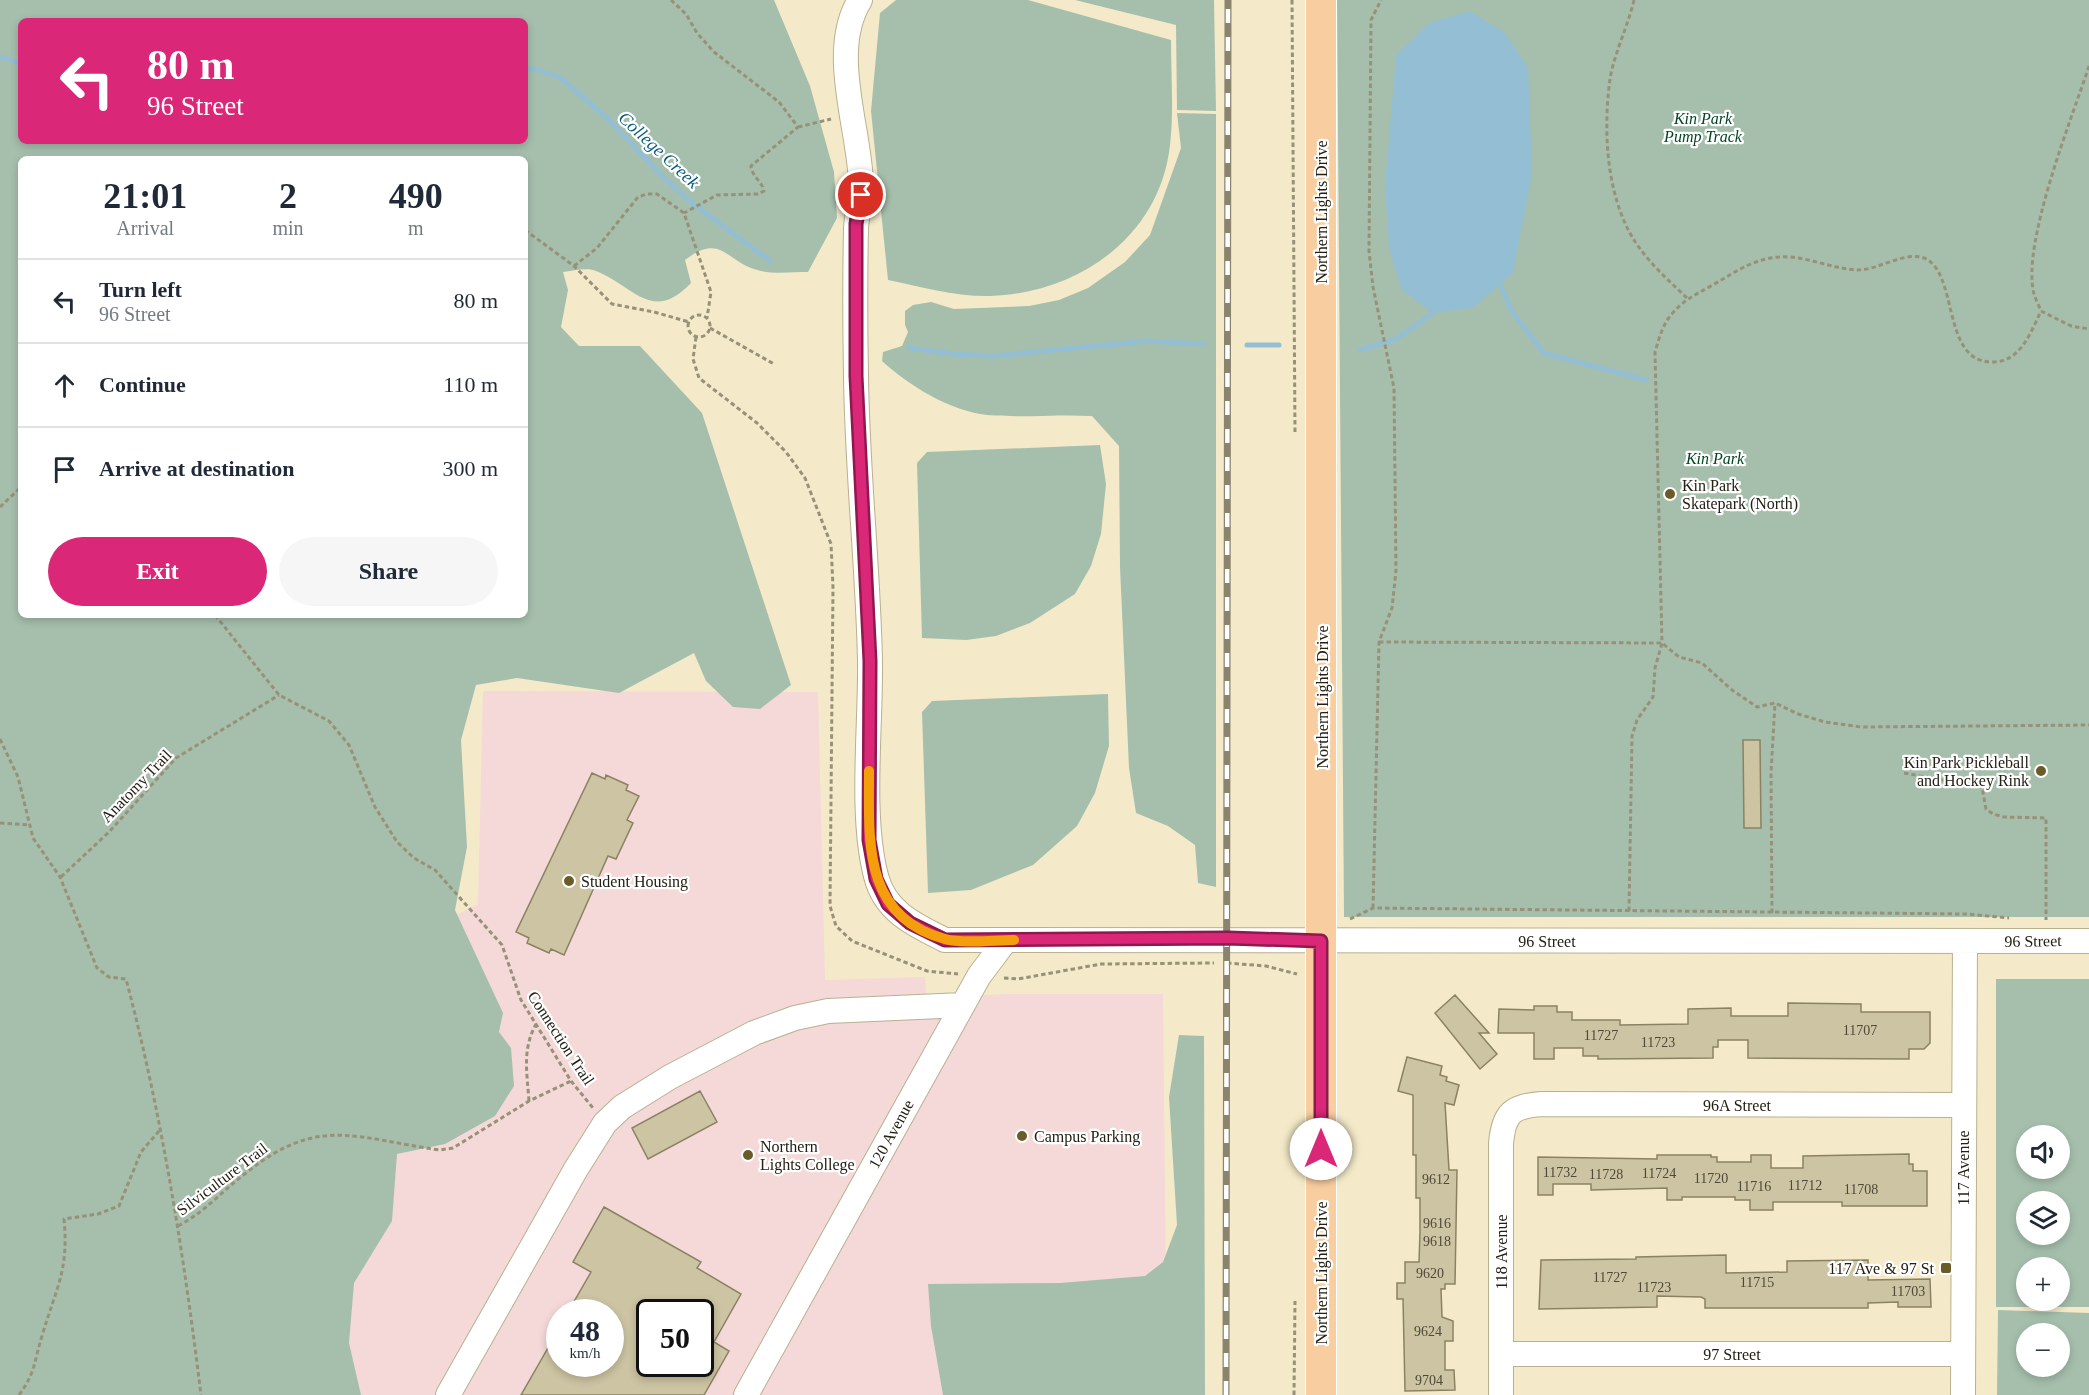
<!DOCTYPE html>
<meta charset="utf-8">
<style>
:root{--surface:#fff;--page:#f6f6f7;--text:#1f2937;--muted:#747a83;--line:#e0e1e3;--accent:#db2777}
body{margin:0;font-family:"Times New Roman",serif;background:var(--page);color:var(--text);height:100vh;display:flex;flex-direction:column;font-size:22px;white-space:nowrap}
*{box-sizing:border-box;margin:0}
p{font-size:20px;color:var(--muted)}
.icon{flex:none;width:33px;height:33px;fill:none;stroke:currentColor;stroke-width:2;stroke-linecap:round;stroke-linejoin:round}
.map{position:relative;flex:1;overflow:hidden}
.details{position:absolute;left:18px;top:156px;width:510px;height:462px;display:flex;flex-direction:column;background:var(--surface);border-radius:9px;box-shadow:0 3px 9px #0003}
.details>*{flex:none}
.banner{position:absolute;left:18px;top:18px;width:510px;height:126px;border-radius:9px;box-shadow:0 3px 9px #0003;background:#db2777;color:#fff;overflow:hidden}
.tools{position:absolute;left:2016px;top:1125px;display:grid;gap:12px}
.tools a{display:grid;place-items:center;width:54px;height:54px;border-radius:50%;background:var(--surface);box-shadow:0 3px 9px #0003;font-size:30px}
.speed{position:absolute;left:546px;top:1299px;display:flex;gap:12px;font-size:30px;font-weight:700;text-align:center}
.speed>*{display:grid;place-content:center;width:78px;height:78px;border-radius:50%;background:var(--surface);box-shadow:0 3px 9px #0003;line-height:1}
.speed small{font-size:15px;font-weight:400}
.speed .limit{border:3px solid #111;border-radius:9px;background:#fff;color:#111}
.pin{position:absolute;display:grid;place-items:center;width:51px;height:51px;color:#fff;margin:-26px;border:3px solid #fff;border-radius:50%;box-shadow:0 2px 6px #0007}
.me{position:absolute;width:66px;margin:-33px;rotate:0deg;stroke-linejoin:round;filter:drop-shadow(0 0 4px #0008)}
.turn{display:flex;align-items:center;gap:21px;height:126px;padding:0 30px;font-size:27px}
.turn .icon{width:78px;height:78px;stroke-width:2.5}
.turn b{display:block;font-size:42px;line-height:51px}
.eta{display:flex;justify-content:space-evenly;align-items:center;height:102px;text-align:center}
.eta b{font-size:36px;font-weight:700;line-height:42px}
.action{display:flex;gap:12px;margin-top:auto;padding:12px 30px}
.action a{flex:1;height:69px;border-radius:36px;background:var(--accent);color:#fff;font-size:24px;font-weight:700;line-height:69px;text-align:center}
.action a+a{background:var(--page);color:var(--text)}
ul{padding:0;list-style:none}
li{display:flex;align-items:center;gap:18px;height:84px;padding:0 30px;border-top:2px solid var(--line)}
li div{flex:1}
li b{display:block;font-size:22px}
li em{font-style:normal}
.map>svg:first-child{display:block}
.education{fill:#f4d9d8;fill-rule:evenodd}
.green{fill:#a6bfad;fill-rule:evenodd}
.water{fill:#93bed3}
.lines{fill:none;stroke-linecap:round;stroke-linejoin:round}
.stream{stroke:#93bed3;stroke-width:5}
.building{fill:#cdc4a3;stroke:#8a8263;stroke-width:1.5;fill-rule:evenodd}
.minor-casing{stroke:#b9b090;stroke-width:26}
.major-casing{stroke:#fff;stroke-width:32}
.path{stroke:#989179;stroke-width:3;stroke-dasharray:4.5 3;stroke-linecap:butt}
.minor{stroke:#fff;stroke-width:24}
.major{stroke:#f8cda0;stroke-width:30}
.rail-casing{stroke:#8a836d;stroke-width:7}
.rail{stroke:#fff;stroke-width:4.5;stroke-dasharray:14;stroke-linecap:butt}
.route-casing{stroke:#8e194d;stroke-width:15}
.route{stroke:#db2777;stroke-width:10}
.slow{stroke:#f59e0b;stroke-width:10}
.poi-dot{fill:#6a5b28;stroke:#fff;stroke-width:2}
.labels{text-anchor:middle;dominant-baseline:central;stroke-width:4.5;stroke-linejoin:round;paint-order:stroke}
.number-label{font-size:14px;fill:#4e4938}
.park-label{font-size:16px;font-style:italic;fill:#034421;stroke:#fff}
.street-label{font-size:16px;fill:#242014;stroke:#fff}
.poi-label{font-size:16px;fill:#242014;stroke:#fff;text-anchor:start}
.water-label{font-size:18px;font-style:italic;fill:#0a5c7a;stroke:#fff}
</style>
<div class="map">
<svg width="2089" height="1395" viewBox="0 0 2089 1395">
<rect width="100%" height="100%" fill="#f4eac9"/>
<path class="education" d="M483 691 818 692 825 980 925 977 927 998 1007 994H1163L1167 1395H327L336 976 478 904ZM560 1312H610V1364H560ZM650 1312H700V1364H650Z"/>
<path class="green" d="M0 0H774L810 86 834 172 837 218 808 272C793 272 775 274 761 271 726 264 723 231 685 260L691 283C652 324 634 286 596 271 588 267 573 271 563 272L568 290 561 327 579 346H640L702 413 791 685 760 709 733 707 706 681 694 653 619 693 517 678 476 685 461 740 467 847 455 910 503 1013 499 1032 511 1048 514 1086 495 1116 445 1144 397 1154 392 1221 354 1283 349 1343 361 1395H0ZM21 21H525V141H21ZM21 159H525V615H21Z
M896 0H1028L1171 40C1171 75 1174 111 1170 145 1160 237 1078 293 991 296 957 297 921 287 888 280L871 111 880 13Z
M1075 0H1214L1216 111 1177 110 1176 25Z
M1337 0H2089V917H1344Z
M1177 113 1216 114V887L1198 883 1195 845 1168 826 1136 813 1129 768 1120 567 1119 446 1092 416C1057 414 1022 418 987 415 950 411 908 385 882 361L883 352 902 346 908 332 905 325V311L913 305 931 302 954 309 1029 306 1059 300 1088 288 1125 262 1150 235 1181 148Z
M1100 445 1106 484 1101 534 1091 566 1075 594 1030 623 996 636 966 640 922 638 917 463 927 452Z
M1108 694 1109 746 1095 793 1077 826 1033 865 971 890 928 893 922 712 932 701Z
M1996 979H2089V1307H1996ZM2026 1136H2060V1168H2026ZM2026 1202H2060V1234H2026ZM2026 1268H2060V1300H2026Z
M1179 1035 1204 1036 1205 1395H943L931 1326 928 1284 1060 1283 1145 1276 1163 1262 1177 1225 1169 1097Z
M1998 1310 2089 1313V1395H1997ZM2026 1334H2060V1366H2026Z"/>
<path class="water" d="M1470 11 1505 33 1528 68 1532 172 1513 273 1473 308 1433 313 1402 290 1389 248 1385 186 1396 55 1430 23Z"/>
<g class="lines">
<path class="stream" d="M0 58 3 57 21 64
M525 70 536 69 561 78 609 120 663 177 691 202 770 261
M1500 284 1512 312 1544 353 1646 380
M1247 345H1279
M909 348 953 354 994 356 1147 341 1204 344
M1360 350 1396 339 1433 313"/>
</g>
<path class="building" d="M1743 740H1760L1761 828H1744Z
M592 773 605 779 606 775 628 785 626 790 639 796 627 820 633 823 616 859 608 856 564 955 551 949 549 953 527 943 529 938 516 932Z
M1455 995 1489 1033H1479L1497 1054 1480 1069 1435 1013Z
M1788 1003 1861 1004V1012H1930V1043L1924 1049H1909V1059L1748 1058V1040H1718V1047H1713V1058L1598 1059V1056H1583V1048H1554V1059H1534V1033H1498L1499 1009 1534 1010V1006H1557V1012H1572V1020H1620V1025L1688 1024V1009L1731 1008V1016H1788Z
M1407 1057 1442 1066 1440 1075 1447 1077 1446 1081 1459 1085 1454 1105 1445 1103 1449 1170H1457L1455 1284H1445V1289H1441L1442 1317 1453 1321V1341H1445V1370H1454L1455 1390 1405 1391 1403 1299H1397V1283H1405V1262H1419L1420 1232V1198H1416V1155H1413V1095L1398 1091Z
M700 1091 717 1122 648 1159 632 1128Z
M1909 1154V1164H1913V1171H1927V1206H1842V1202H1773V1210H1750V1200H1735V1197H1682V1200H1667V1188L1591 1190V1184H1553V1195H1538V1157L1657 1159V1155H1711V1157H1717V1162H1751V1155H1771V1168H1803V1156Z
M604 1207 701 1262 697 1268 741 1294 714 1342 729 1351 704 1395H521L560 1327V1364H610V1312H568L591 1272 573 1262ZM650 1312H700V1364H650Z
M1726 1255V1273L1787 1272V1261L1868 1260V1280L1930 1279 1931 1307H1898V1302L1868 1303V1308H1705V1299L1701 1297 1657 1296V1307L1539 1309 1541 1260 1636 1259V1257Z"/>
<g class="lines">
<g class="minor-casing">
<path id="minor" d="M860 0C828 51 860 129 861 184 861 199 857 213 856 228 855 277 855 326 856 375 857 471 868 565 870 661 871 727 860 814 876 876 885 912 915 925 945 940L2089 941
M1501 1354H1963
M448 1395 576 1169 605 1123 622 1107 670 1077 754 1033 795 1018 828 1011 963 1005
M746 1395 979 976 1006 940
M1501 1395V1143C1504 1113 1512 1106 1542 1104L1964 1105
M1963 1395 1965 942"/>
</g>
<g class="major-casing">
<path id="major" d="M1321 0V1395"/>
</g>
<path class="path" d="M671 0 686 14 697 33 714 52 779 102 798 127 751 166C752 177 762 181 764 191L758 194 717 195 684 213
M1292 0 1295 433
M1634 0C1628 26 1614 54 1610 79 1603 130 1606 195 1634 240 1648 262 1668 280 1687 298
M2089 66C2072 118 2021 244 2034 294 2036 300 2039 306 2041 311L2071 326 2089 329
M798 127 831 119
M525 230 574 266 612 304 654 312 689 322
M574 266 597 248 638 197 647 194H657L684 213 711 292 707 318
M688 326a11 11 0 1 1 22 0a11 11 0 1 1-22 0Z
M710 328 774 364
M696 337 693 359 699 378 757 423 786 452 805 478 831 544 833 587 830 906 836 926 852 941 927 971 958 974
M0 507 21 487
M215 615 279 695 329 721 349 745 375 807 397 842 414 858 435 870 502 945 521 1000 571 1081 593 1108
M1379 642 1662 643 1679 657 1702 663 1732 690 1757 707 1775 703 1798 714 1825 722 1861 727 2089 725
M0 739 18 777 33 838 60 877 97 968 109 977 126 979C162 1115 184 1256 201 1395
M1904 773 1982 787 1986 809 1993 814 2004 817 2046 818V920
M0 823 30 825
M61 877 109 832 176 758 279 695
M1373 908 1379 642 1392 608 1396 571 1394 388 1373 287 1369 251 1371 20 1381 0
M1629 911 1632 736 1637 720 1653 697 1655 668 1662 643 1655 352C1659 339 1662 326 1671 315 1683 300 1695 295 1711 286 1737 271 1758 255 1790 257 1813 259 1835 269 1858 270 1878 270 1905 251 1924 258 1959 272 1941 361 1991 362 2020 363 2030 334 2041 311
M1772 913 1771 773 1775 703
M1350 919 1373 908 1967 914 2009 918
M1227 963 1266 966 1297 974
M1004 978 1018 979 1101 964 1214 963
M529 1101C527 1072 522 1050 536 1024
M178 1226C205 1212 222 1191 246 1173 319 1114 357 1139 440 1150L453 1148 529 1101 571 1081
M19 1395C36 1372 34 1361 42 1336 56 1288 69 1271 64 1219L98 1214 119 1206 141 1152 159 1131
M1294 1395 1295 1301"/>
<use href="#minor" class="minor"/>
<use href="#major" class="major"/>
<g class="rail-casing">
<path id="rail" d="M1226 1395 1228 0"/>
</g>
<use href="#rail" class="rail"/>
</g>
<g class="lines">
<g class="route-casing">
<path id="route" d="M861 195 856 224V376L870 661 869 840 876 879 888 904 910 923 945 940 1228 938 1321 941V1149"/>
</g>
<use href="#route" class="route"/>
<path class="slow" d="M869 771C869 840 862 917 945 939 962 944 995 940 1014 940"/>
</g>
<g class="poi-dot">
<circle cx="1670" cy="494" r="6"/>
<circle cx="2041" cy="771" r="6"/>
<circle cx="569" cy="881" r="6"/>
<circle cx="1022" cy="1136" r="6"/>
<circle cx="748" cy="1155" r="6"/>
<rect x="1940" y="1262" width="12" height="12" rx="3"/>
</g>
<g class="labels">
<g class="number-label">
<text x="1860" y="1030">11707</text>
<text x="1601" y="1035">11727</text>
<text x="1658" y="1042">11723</text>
<text x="1560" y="1172">11732</text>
<text x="1659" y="1173">11724</text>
<text x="1606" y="1174">11728</text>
<text x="1711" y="1178">11720</text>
<text x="1436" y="1179">9612</text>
<text x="1805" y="1185">11712</text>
<text x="1754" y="1186">11716</text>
<text x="1861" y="1189">11708</text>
<text x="1437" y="1223">9616</text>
<text x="1437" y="1241">9618</text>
<text x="1430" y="1273">9620</text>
<text x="1610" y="1277">11727</text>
<text x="1757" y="1282">11715</text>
<text x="1654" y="1287">11723</text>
<text x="1908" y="1291">11703</text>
<text x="1428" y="1331">9624</text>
<text x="1429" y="1380">9704</text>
</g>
<g class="park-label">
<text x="1703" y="118">Kin Park<tspan x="1703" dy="18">Pump Track</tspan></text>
<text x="1715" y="458">Kin Park</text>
</g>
<g class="street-label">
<text transform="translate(1321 212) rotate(-90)">Northern Lights Drive</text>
<text transform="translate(1322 697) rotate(-90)">Northern Lights Drive</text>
<text transform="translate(136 786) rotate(-46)">Anatomy Trail</text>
<text x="1547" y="941">96 Street</text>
<text transform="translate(2033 941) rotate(-1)">96 Street</text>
<text transform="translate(561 1038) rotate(57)">Connection Trail</text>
<text x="1737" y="1105">96A Street</text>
<text transform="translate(891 1134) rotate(-61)">120 Avenue</text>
<text transform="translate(1963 1168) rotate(-90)">117 Avenue</text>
<text transform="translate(222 1179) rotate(-37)">Silviculture Trail</text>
<text transform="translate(1501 1252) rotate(-90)">118 Avenue</text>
<text transform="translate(1321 1273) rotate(-90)">Northern Lights Drive</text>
<text x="1732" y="1354">97 Street</text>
</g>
<g class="poi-label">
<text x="1682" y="485">Kin Park<tspan x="1682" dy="18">Skatepark (North)</tspan></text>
<text x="2029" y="762" text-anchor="end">Kin Park Pickleball<tspan x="2029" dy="18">and Hockey Rink</tspan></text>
<text x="581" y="881">Student Housing</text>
<text x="1034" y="1136">Campus Parking</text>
<text x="760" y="1146">Northern<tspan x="760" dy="18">Lights College</tspan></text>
<text x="1934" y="1268" text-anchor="end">117 Ave &amp; 97 St</text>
</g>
<g class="water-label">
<text transform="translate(659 150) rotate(43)">College Creek</text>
</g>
</g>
</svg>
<div class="tools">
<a><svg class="icon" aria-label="sound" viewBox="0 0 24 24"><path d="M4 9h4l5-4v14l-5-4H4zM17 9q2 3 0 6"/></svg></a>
<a><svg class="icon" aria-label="layers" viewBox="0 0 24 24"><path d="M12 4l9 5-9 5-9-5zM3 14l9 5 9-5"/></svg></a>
<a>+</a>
<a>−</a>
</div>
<div class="speed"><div>48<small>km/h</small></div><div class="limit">50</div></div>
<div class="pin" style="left:861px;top:195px;background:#d93025"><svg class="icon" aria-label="arrive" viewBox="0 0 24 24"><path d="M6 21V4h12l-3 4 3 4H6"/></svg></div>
<svg class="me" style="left:1321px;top:1149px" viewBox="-20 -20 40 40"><circle r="19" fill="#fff"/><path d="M0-13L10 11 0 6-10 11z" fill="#db2777"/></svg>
<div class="banner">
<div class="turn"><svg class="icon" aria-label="left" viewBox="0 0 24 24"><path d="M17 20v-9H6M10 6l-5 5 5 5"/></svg><div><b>80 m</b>96 Street</div></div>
</div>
<section class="details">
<div class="eta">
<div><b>21:01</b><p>Arrival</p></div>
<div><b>2</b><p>min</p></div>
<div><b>490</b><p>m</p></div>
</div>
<ul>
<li><svg class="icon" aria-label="left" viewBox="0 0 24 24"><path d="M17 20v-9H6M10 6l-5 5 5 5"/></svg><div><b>Turn left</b><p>96 Street</p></div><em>80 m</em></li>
<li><svg class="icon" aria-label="ahead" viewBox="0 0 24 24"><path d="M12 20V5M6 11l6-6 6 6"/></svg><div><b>Continue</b></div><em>110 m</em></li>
<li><svg class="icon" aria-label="arrive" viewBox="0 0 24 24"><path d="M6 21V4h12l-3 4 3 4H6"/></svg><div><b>Arrive at destination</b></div><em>300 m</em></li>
</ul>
<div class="action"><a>Exit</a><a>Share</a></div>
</section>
</div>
